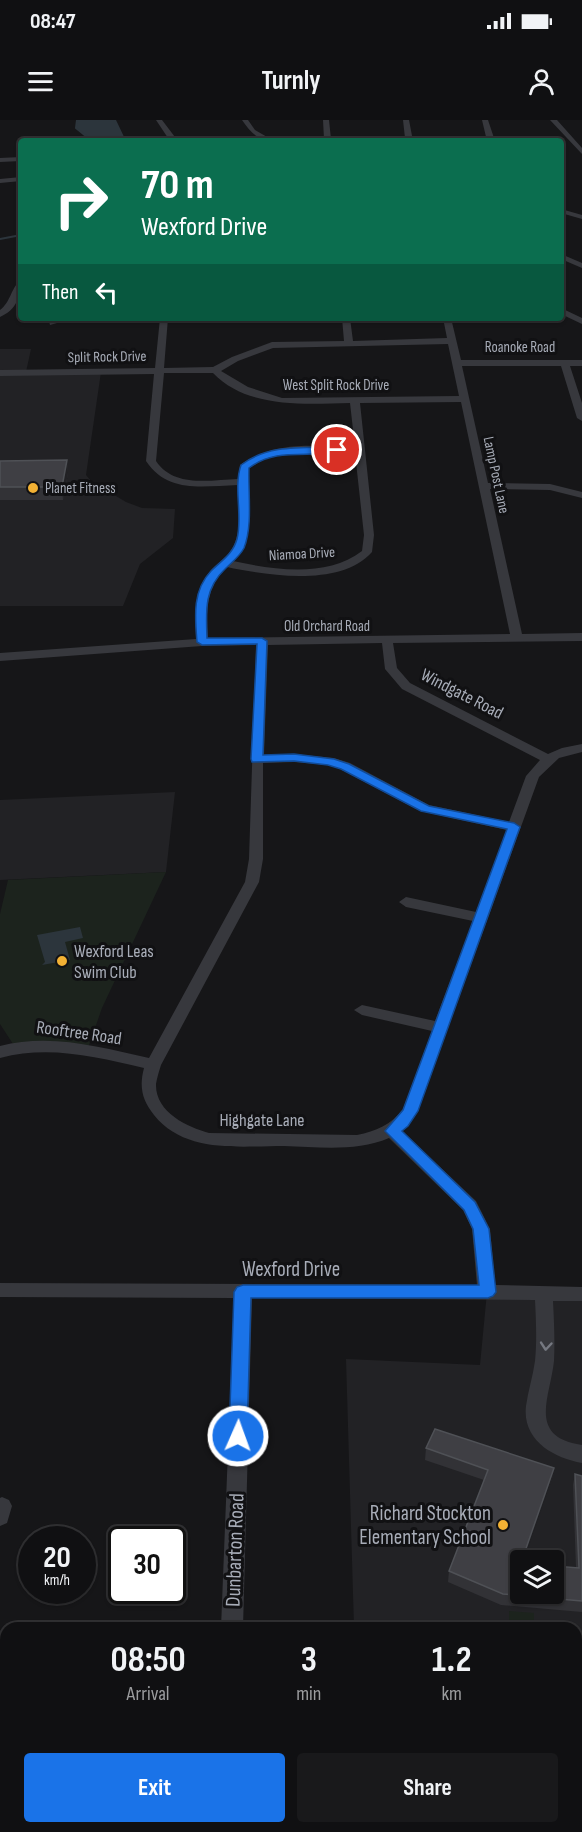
<!DOCTYPE html>
<style>
:root{--surface:#101012;--page:#19191b;--text:#f1f3f6;--muted:#9c9d9f;--line:#303032;--accent:#1a73e8}
body{margin:0;font-family:"Sofia Sans Condensed",sans-serif;background:var(--page);color:var(--text);height:100vh;display:flex;flex-direction:column;font-size:22px;white-space:nowrap}
*{box-sizing:border-box;margin:0}
p{font-size:20px;color:var(--muted)}
.icon{flex:none;width:33px;height:33px;fill:none;stroke:currentColor;stroke-width:2;stroke-linecap:round;stroke-linejoin:round}
.map{position:relative;flex:1;overflow:hidden}
.sheet{position:absolute;left:0px;top:1502px;width:582px;height:212px;display:flex;flex-direction:column;background:var(--surface);border-radius:18px 18px 0 0;box-shadow:0 2px 4px #0004,0 0 0 2px var(--line)}
.sheet>*{flex:none}
.banner{position:absolute;left:18px;top:18px;width:546px;height:183px;border-radius:6px;box-shadow:0 2px 4px #0004,0 0 0 2px var(--line);background:#0b6e4f;color:#fff;overflow:hidden}
.fabs{position:absolute;left:510px;top:1430px;display:grid;gap:12px}
.fabs a{display:grid;place-items:center;width:54px;height:54px;border-radius:6px;background:var(--surface);box-shadow:0 2px 4px #0004,0 0 0 2px var(--line);font-size:30px}
.speed{position:absolute;left:18px;top:1406px;display:flex;gap:12px;font-size:30px;font-weight:700;text-align:center}
.speed>*{display:grid;place-content:center;width:78px;height:78px;border-radius:50%;background:var(--surface);box-shadow:0 2px 4px #0004,0 0 0 2px var(--line);line-height:1}
.speed small{font-size:15px;font-weight:400}
.speed .limit{border:3px solid #111;border-radius:9px;background:#fff;color:#111}
.pin{position:absolute;display:grid;place-items:center;width:51px;height:51px;color:#fff;margin:-26px;border:3px solid #fff;border-radius:50%;box-shadow:0 2px 6px #0007}
.me{position:absolute;width:66px;margin:-33px;rotate:2deg;stroke-linejoin:round;filter:drop-shadow(0 0 4px #0008)}
.turn{display:flex;align-items:center;gap:21px;height:126px;padding:0 24px;font-size:27px}
.turn .icon{width:78px;height:78px;stroke-width:2.5}
.turn b{display:block;font-size:42px;line-height:51px}
.then{display:flex;align-items:center;height:57px;padding:0 24px;background:#0003;gap:12px;font-size:22px}
.eta{display:flex;justify-content:space-evenly;align-items:center;height:102px;text-align:center}
.eta b{font-size:36px;font-weight:700;line-height:42px}
.cta{display:flex;gap:12px;margin-top:auto;padding:12px 24px}
.cta a{flex:1;height:69px;border-radius:6px;background:var(--accent);color:#fff;font-size:24px;font-weight:700;line-height:69px;text-align:center}
.cta a+a{background:var(--page);color:var(--text)}
.status{display:flex;justify-content:space-between;align-items:center;height:42px;padding:0 30px;background:var(--surface);direction:ltr}
.status svg{height:16px;fill:currentColor}
header{display:flex;justify-content:space-between;align-items:center;height:78px;padding:0 24px;background:var(--surface);font-size:27px;font-weight:700}
.map>svg:first-child{display:block}
.built{fill:#222225;fill-rule:evenodd}
.green{fill:#1c231d}
.water{fill:#2c353c}
.lines{fill:none;stroke-linecap:round;stroke-linejoin:round}
.stream{stroke:#2c353c;stroke-width:2}
.street{fill:#37383d;fill-rule:evenodd}
.wall{fill:#323236}
.shaded-wall{fill:#212124}
.building{fill:#3f3f44;stroke:#4f5156;stroke-width:1.5}
.oneway{stroke:#757881}
.route{fill:#1a73e8;stroke:#114b97;stroke-width:1.5}
.poi-dot{fill:#f2b134;stroke:#111113;stroke-width:2}
.labels{text-anchor:middle;dominant-baseline:central;stroke-width:6;stroke-linejoin:round;paint-order:stroke}
.far-street-label{font-size:15px;fill:#a8adb8;stroke:#111113}
.far-poi-label{font-size:15px;fill:#a8adb8;stroke:#111113;text-anchor:start}
.street-label{font-size:18px;fill:#a8adb8;stroke:#111113}
.poi-label{font-size:18px;fill:#a8adb8;stroke:#111113;text-anchor:start}
.near-street-label{font-size:21px;fill:#a8adb8;stroke:#111113}
.near-poi-label{font-size:21px;fill:#a8adb8;stroke:#111113;text-anchor:end}
</style>
<div class="status"><b>08:47</b><svg viewBox="0 0 49 12"><path d="M0 12V9h3v3zM5 12V6h3v6zM10 12V3h3v9zM15 12V0h3v12zM26 1h20v11H26zM47 4h2v5h-2z"/></svg></div>
<header><svg class="icon" aria-label="menu" viewBox="0 0 24 24"><path d="M4 6h16M4 12h16M4 18h16"/></svg>Turnly<svg class="icon" aria-label="person" viewBox="0 0 24 24"><circle cx="12" cy="8" r="4"/><path d="M4 21q1-7 8-7t8 7"/></svg></header>
<div class="map">
<svg width="582" height="1712" viewBox="0 0 582 1712">
<rect width="100%" height="100%" fill="#161618"/>
<path class="built" d="M0 229H31L26 252H101L86 355 91 361 126 382 142 388 175 389 173 418 140 444 123 486H0Z
M175 672 166 752 0 760V680Z
M487 1172 582 1174V1712H345L346 1707H576V1508L354 1507 346 1239 480 1245ZM520 1440H554V1473H520Z"/>
<path class="green" d="M166 752 102 888 87 931 15 927 0 904V794L8 760Z
M509 1491 534 1493V1507H509Z
M576 1599H582V1712H345L346 1707H576Z"/>
<path class="water" d="M77 0H116L126 21H92L76 8Z
M80 807 83 818 65 822 70 840 42 845 45 842 37 815Z"/>
<g class="lines">
<path class="stream" d="M77 0 76 8 92 21
M0 119 21 115"/>
<path class="street" d="M156 0H162L178 21H170Z
M242 0H248L255 10 274 21C258 21 250 12 242 0Z
M323 0H329L331 19 405 18 403 0H409L413 21H309L324 19Z
M482 0H488L495 21H487Z
M550 0H557L582 28V34Z
M21 37V41L0 42V38Z
M21 57V61L0 63V59Z
M561 89 582 95V99L561 93Z
M561 134 582 143V148L561 139Z
M21 160C21 177 16 190 0 197V190C11 182 11 167 21 160Z
M561 188 582 198V204L561 194Z
M48 198H56L57 203 50 205Z
M160 198H168L164 248 213 247 232 237 272 222 344 221 342 198H350L353 221 447 218 443 198H451L461 240H582V246H570L582 283V301L577 298 561 246H462L488 363 550 364 582 372V378L550 370 490 369 522 514 582 513V521L393 523 397 548 410 563 548 634 562 628 582 624V632L559 638 539 657 418 991 402 1011 476 1081 490 1109 495 1165 582 1167V1181H553C554 1201 555 1221 554 1241 550 1278 527 1317 582 1325V1343C553 1338 522 1320 526 1286 528 1271 533 1256 535 1241 537 1221 536 1200 535 1180L252 1178 243 1508H221L234 1178 0 1177V1163L477 1165 472 1109 463 1090 389 1018C356 1032 319 1027 284 1026 240 1026 185 1034 154 995 142 980 139 967 144 948 95 937 50 925 0 938V926C51 913 99 927 149 938L245 762 249 739 256 525 202 526 0 541V533L196 519C195 493 194 469 212 449 220 441 230 435 234 425 242 408 238 384 238 365 203 366 168 374 146 341L154 254 0 256V250L155 248ZM448 224 459 276 282 278 248 267 221 251 238 241 273 228ZM164 253H213C248 289 304 284 350 283L355 327C315 326 275 320 240 345L238 359C210 360 174 368 156 341ZM461 282 510 514 208 518C206 490 206 467 227 447 269 456 341 467 372 432L374 415 360 283ZM315 331 355 333 364 415 362 431C327 458 274 450 233 441 257 416 246 380 249 348L272 335ZM382 523 385 549 402 569 540 640 526 656 509 702 429 685 350 643 334 638 294 634 264 635 268 525ZM294 642 328 645 340 649 420 691 507 710 476 792 406 777 399 782 406 787 473 801 435 901 362 885 354 890 362 895 432 911 403 989C391 1005 376 1011 357 1015L209 1013C187 1007 155 992 156 964 157 958 159 951 161 945L259 762 263 739V643Z
M2 1377 9 1380 12 1386 7 1403 0 1406V1378Z
M0 1576 6 1578V1600L0 1598Z
M198 1707H222L221 1712H197Z"/>
</g>
<path class="wall" d="M67 340 68 353 63 380H0V341Z
M426 1328 554 1348 552 1359 520 1440V1473L576 1448 573 1365 575 1354 582 1356V1492L501 1485 448 1462 449 1451 484 1360 425 1340Z"/>
<path class="shaded-wall" d="M67 340 68 353 63 380 62 367Z
M554 1348 552 1359 524 1440H522Z"/>
<path class="building" d="M67 340 62 367H0V341Z
M435 1309 554 1348 522 1440H520V1473H554V1446L579 1448 575 1354 582 1356V1481L503 1474 449 1451 488 1350 426 1328Z"/>
<defs><path id="oneway-chevron" d="M-2-3.5L2.5 0L-2 3.5" fill="none" stroke-width="1.6" stroke-linecap="round" stroke-linejoin="round" transform="scale(1.5)"/></defs>
<use class="oneway" href="#oneway-chevron" transform="translate(546 1226) rotate(95)"/>
<path class="route" d="M337 327 341 330 340 332C308 338 276 327 249 348 248 373 253 405 244 428 240 436 231 443 225 449 204 469 206 491 207 518H262L267 521 263 635 294 634 334 639 349 644 429 686 514 703 520 707 418 991 408 1006 402 1011 475 1082 489 1109 496 1172 493 1176 488 1178H251L247 1316 244 1321 238 1323 232 1321 229 1316 234 1172 237 1167 243 1165H479L473 1109 464 1090 385 1011 403 990 507 709 421 691 341 649 328 645 294 641 252 642 251 639 257 524 202 525 197 522C195 497 192 471 211 451 221 441 233 434 237 419 243 396 233 368 241 345 268 324 303 328 337 327Z"/>
<g class="poi-dot">
<circle cx="33" cy="368" r="6"/>
<circle cx="62" cy="841" r="6"/>
<circle cx="503" cy="1405" r="6"/>
</g>
<g class="labels">
<g class="far-street-label">
<text x="520" y="227">Roanoke Road</text>
<text transform="translate(107 237) rotate(-1)">Split Rock Drive</text>
<text x="336" y="265">West Split Rock Drive</text>
<text transform="translate(496 355) rotate(78)">Lamp Post Lane</text>
<text transform="translate(302 434) rotate(-3)">Niamoa Drive</text>
<text x="327" y="506">Old Orchard Road</text>
</g>
<g class="far-poi-label">
<text x="45" y="368">Planet Fitness</text>
</g>
<g class="street-label">
<text transform="translate(462 574) rotate(27)">Windgate Road</text>
<text transform="translate(79 913) rotate(8)">Rooftree Road</text>
<text x="262" y="1000">Highgate Lane</text>
</g>
<g class="poi-label">
<text x="74" y="831">Wexford Leas<tspan x="74" dy="21">Swim Club</tspan></text>
</g>
<g class="near-street-label">
<text x="291" y="1149">Wexford Drive</text>
<text transform="translate(235 1430) rotate(-88)">Dunbarton Road</text>
</g>
<g class="near-poi-label">
<text x="491" y="1393">Richard Stockton<tspan x="491" dy="24">Elementary School</tspan></text>
</g>
</g>
</svg>
<div class="fabs">
<a><svg class="icon" aria-label="layers" viewBox="0 0 24 24"><path d="M12 4l9 5-9 5-9-5zM3 14l9 5 9-5"/></svg></a>
</div>
<div class="speed"><div>20<small>km/h</small></div><div class="limit">30</div></div>
<div class="pin" style="left:337px;top:330px;background:#d93025"><svg class="icon" aria-label="arrive" viewBox="0 0 24 24"><path d="M6 21V4h12l-3 4 3 4H6"/></svg></div>
<svg class="me" style="left:238px;top:1316px" viewBox="-20 -20 40 40"><circle r="17" fill="#1a73e8" stroke="#fff" stroke-width="3"/><path d="M0-11L8 9 0 5-8 9z" fill="#fff"/></svg>
<div class="banner">
<div class="turn"><svg class="icon" aria-label="right" viewBox="0 0 24 24"><path d="M7 20v-9h11M14 6l5 5-5 5"/></svg><div><b>70 m</b>Wexford Drive</div></div>
<div class="then">Then<svg class="icon" aria-label="left" viewBox="0 0 24 24"><path d="M17 20v-9H6M10 6l-5 5 5 5"/></svg></div>
</div>
<section class="sheet">
<div class="eta">
<div><b>08:50</b><p>Arrival</p></div>
<div><b>3</b><p>min</p></div>
<div><b>1.2</b><p>km</p></div>
</div>
<div class="cta"><a>Exit</a><a>Share</a></div>
</section>
</div>
